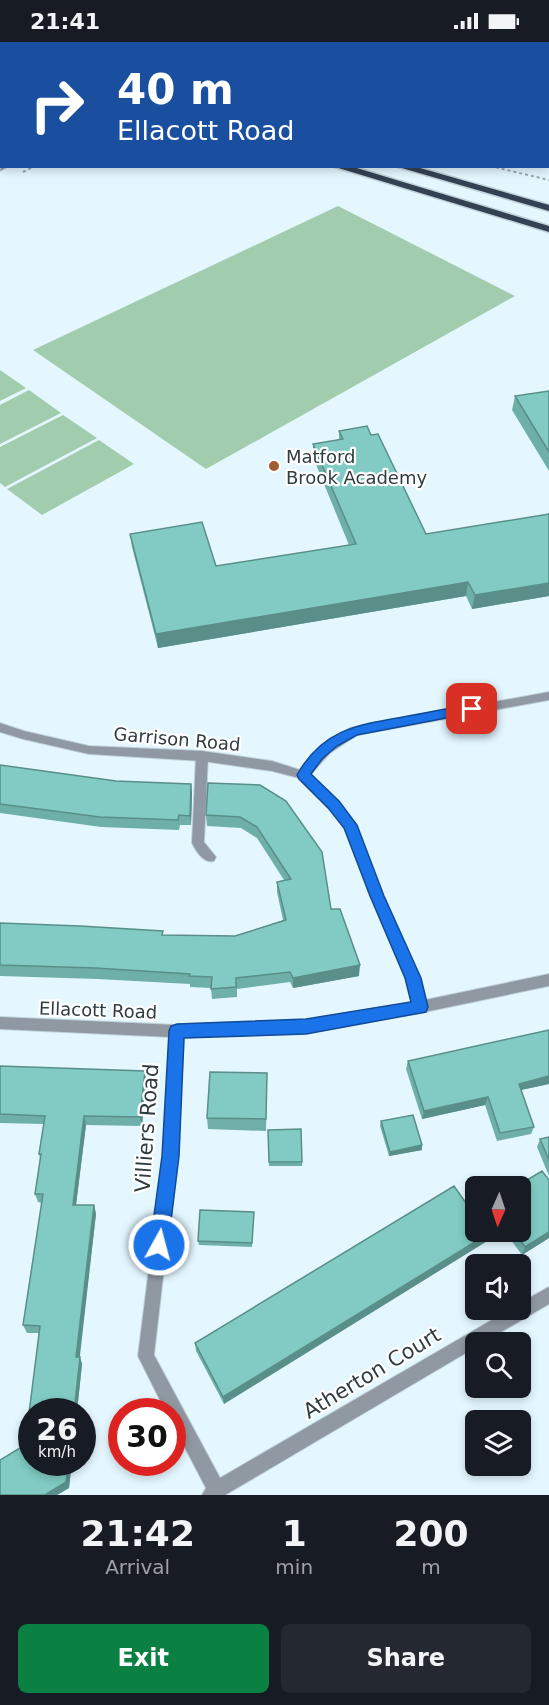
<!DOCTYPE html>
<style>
:root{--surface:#171b24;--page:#242831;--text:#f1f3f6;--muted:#9ea1a6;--accent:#0b8043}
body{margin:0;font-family:"DejaVu Sans",sans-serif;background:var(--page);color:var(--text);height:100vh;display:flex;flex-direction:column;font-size:22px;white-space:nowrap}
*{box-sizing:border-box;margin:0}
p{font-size:20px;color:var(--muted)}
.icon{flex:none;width:33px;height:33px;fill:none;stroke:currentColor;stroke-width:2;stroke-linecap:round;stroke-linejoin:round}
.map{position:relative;height:1453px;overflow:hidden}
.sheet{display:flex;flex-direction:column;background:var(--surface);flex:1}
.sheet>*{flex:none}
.guide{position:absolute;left:0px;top:0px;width:549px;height:126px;box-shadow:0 3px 9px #0003;background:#1a4fa0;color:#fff;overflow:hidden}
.needle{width:39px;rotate:183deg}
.tools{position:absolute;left:465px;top:1134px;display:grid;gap:12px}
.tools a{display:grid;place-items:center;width:66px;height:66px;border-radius:9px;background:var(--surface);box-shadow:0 3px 9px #0003;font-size:30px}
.speed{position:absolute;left:18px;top:1356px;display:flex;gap:12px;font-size:30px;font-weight:700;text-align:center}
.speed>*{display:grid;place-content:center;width:78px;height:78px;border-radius:50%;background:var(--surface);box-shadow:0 3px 9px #0003;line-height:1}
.speed small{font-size:15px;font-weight:400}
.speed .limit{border:9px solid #d22;background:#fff;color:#111}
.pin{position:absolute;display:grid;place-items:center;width:51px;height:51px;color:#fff;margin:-26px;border-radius:12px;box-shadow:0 3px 9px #0006}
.me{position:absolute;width:66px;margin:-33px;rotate:7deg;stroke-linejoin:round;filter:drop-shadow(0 0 4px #0008)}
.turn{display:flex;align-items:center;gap:21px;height:126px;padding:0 18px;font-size:27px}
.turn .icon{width:78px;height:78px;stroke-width:2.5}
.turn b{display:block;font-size:42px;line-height:51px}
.eta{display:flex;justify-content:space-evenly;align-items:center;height:102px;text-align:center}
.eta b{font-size:36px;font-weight:600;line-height:42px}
.primary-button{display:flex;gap:12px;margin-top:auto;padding:12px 18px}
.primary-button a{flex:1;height:69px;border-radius:9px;background:var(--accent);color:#fff;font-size:24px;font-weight:600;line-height:69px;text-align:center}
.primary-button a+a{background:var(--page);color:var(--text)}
.status{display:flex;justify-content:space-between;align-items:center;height:42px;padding:0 30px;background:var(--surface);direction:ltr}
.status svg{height:16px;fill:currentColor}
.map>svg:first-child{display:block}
.green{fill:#a1cdae}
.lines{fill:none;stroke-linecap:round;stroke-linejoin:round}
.service-casing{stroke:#c0d2d9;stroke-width:2}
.minor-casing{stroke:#c0d2d9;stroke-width:2}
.trunk-casing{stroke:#c0d2d9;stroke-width:3}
.path{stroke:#99a9b0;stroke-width:2;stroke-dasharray:3 3;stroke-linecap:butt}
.service{fill:#9098a2;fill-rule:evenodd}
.minor{fill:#9098a2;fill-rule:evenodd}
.trunk{fill:#344153;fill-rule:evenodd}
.wall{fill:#6fafa9}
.shaded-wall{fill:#5a8e89}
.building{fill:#81cbc4;stroke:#5a8e89;stroke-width:1.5}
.route{fill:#1a73e8;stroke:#114b97;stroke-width:1.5}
.poi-dot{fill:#a15d2f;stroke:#fff;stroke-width:2}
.labels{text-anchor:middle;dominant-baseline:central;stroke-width:4.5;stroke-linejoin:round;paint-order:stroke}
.poi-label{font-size:18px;fill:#2f3c41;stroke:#fff;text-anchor:start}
.street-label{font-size:18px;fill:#2f3c41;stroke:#fff}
.near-street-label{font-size:21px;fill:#2f3c41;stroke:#fff}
</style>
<div class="status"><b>21:41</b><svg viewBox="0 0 49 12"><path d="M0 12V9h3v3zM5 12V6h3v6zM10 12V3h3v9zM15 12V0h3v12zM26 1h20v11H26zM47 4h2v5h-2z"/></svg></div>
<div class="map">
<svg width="549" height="1453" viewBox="0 0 549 1453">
<rect width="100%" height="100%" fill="#e4f7ff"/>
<path class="green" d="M338 164 515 254 206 427 33 308Z
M0 328 26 346 0 359Z
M29 348 61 371 0 402V363Z
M63 373 97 396 5 445 0 441V405Z
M99 398 134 422 42 473 7 447Z"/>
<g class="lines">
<g class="service-casing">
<path id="service" d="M202 709 208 714 204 800 216 815 214 819C204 822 196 809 192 801L196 714Z"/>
</g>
<g class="minor-casing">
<path id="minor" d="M2 123V124H9L0 129Z
M549 650V658L357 693 330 711 310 733 338 760 356 783 383 854 420 936 425 958 549 932V944L420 971 306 990 184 995 177 1114 154 1313 220 1436 509 1268H520V1261L549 1245V1262L484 1300H476V1305L225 1453H202L206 1446 172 1381V1370H166L138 1314 163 1114 170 995 0 987V975L177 983 306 978 412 960 406 936 371 854 345 785 330 766 299 736 272 729 202 719 89 712 23 697 0 690V681L24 689 89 704 202 709 272 719 300 728 322 705 350 686Z"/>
</g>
<g class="trunk-casing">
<path id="trunk" d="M9 0H20L21 2H10Z
M0 10H2V16H0Z
M332 124H350L549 184V190Z
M395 124H413L549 163V169Z"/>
</g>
<path class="path" d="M56 0 59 2
M490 124 549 138
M23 130 35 124"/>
<use href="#service" class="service"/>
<use href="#minor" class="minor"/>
<use href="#trunk" class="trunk"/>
</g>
<path class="wall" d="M549 349V429L512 368 515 354Z
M339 389 371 393 426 492 549 472V554L472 567 466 554 158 606 132 505 130 492 216 524 349 503 313 415V402L339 398Z
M0 723 116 739 191 742 192 752 191 783H180L179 788 101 785 0 771Z
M260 743 331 867 359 934 293 946 290 940 237 947V955L212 957 211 946 190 945V942L97 937 0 934V881L163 893 235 894 283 878 277 850V840L284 838 257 796 241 786 207 784 206 773Z
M408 1019 549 1042 521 1048 534 1085 531 1092 497 1099 485 1063 422 1077 406 1027Z
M0 1024 146 1038 142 1084 86 1083 76 1163H94L96 1172 79 1315 82 1322 69 1446 57 1453H0L25 1403 39 1291H27L23 1283 42 1161 38 1160 35 1152 40 1116 39 1112 44 1082 0 1081Z
M267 1042 266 1089 208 1087 207 1076Z
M381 1079 422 1103V1108L389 1114 380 1084Z
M268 1088 302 1120V1124H269Z
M549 1095V1134L537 1105 540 1097Z
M549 1138V1196L522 1213 505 1190H520Z
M454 1144 224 1362 196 1309 195 1301Z
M254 1170 252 1205 199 1203 198 1199Z"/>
<path class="shaded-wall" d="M468 540 466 554 158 606 156 592Z
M549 541V554L472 567 475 553Z
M191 742 192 752 191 783 190 774Z
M360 923 359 934 293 946V936Z
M145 1029 146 1038 142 1084 140 1075Z
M549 1034V1042L516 1049 519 1042Z
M488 1055 485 1063 422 1077 424 1069Z
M84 1074 86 1083 75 1171 73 1163Z
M422 1103V1108L389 1114 390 1110Z
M94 1163 96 1172 79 1322 76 1315Z
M491 1190H502L224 1362 223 1355Z
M549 1190V1196L522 1213 525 1205Z
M80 1315 82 1322 77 1370H74Z
M69 1420H72L69 1446 57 1453H45Z"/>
<path class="building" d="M549 349V410L515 354Z
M367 384 371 393 378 392 426 492 549 472V541L475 553 468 540 156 592 130 492 202 480 216 524 356 502 313 402 343 397 339 389Z
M0 723 116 739 191 742 190 774 179 773 178 778 100 775 0 762Z
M208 741 260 743 286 759 322 810 331 867H340L360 923 293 936 290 930 236 936V945L211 947 212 935 189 934 190 932 95 926 0 923V881L80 884 163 889 162 893 235 894 286 878 277 840 291 837 257 785 240 775 206 773Z
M549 988V1034L519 1042 534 1085 500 1091 488 1055 424 1069 408 1019Z
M0 1024 145 1029 140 1075 84 1074 73 1163H94L76 1315H80L74 1370H32V1420H69L66 1440 45 1453H0V1418L25 1403 40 1284 23 1283 43 1152H35L41 1112H39L45 1074 0 1072Z
M210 1030 267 1031 266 1077 207 1076Z
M413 1073 422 1103 390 1110 381 1079Z
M301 1087 302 1120H269L268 1088Z
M549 1095V1118L540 1097Z
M542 1129 549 1138V1190L525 1205 514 1190H520V1144H517Z
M454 1144 473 1171 476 1170V1190H491L223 1355 195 1301Z
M200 1168 254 1170 252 1201 198 1199Z"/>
<path class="route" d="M472 662 477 663 478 667 477 670 357 693 337 704 322 717 311 732 339 759 357 783 384 854 421 936 428 965 426 970 306 992 184 996 179 1114 168 1203 166 1209 159 1212 153 1209 150 1203 162 1114 169 989 171 984 177 982 306 977 411 960 405 936 370 854 344 786 329 767 299 737 297 733C322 688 356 683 403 675 426 671 449 666 472 662Z"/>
<circle class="poi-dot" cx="274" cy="424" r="6"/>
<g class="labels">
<g class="poi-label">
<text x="286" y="414">Matford<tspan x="286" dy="21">Brook Academy</tspan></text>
</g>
<g class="street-label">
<text transform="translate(177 697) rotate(5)">Garrison Road</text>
<text transform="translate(98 968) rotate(2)">Ellacott Road</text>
</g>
<g class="near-street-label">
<text transform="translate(147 1086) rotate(-86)">Villiers Road</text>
<text transform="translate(372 1331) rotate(-31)">Atherton Court</text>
</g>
</g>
</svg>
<div class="tools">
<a><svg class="needle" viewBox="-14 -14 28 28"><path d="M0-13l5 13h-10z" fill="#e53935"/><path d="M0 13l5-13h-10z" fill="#9ea1a6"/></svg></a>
<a><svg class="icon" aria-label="sound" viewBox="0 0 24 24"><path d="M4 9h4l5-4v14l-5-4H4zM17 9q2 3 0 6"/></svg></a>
<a><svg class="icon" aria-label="search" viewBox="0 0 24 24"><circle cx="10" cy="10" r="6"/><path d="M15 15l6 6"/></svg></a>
<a><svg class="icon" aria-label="layers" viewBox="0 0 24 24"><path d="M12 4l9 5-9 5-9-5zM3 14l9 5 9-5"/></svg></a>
</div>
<div class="speed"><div>26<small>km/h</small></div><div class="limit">30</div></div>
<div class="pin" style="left:472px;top:667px;background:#d93025"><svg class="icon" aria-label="arrive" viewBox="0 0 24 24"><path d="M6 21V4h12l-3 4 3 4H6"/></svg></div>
<svg class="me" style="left:159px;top:1203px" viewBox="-20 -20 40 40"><circle r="17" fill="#1a73e8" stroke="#fff" stroke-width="3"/><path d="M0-11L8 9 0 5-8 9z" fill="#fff"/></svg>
<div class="guide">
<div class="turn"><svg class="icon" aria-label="right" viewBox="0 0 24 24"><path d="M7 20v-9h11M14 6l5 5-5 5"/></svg><div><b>40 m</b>Ellacott Road</div></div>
</div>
</div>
<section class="sheet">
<div class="eta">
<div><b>21:42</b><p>Arrival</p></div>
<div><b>1</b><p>min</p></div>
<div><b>200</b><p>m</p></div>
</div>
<div class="primary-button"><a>Exit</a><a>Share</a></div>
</section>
